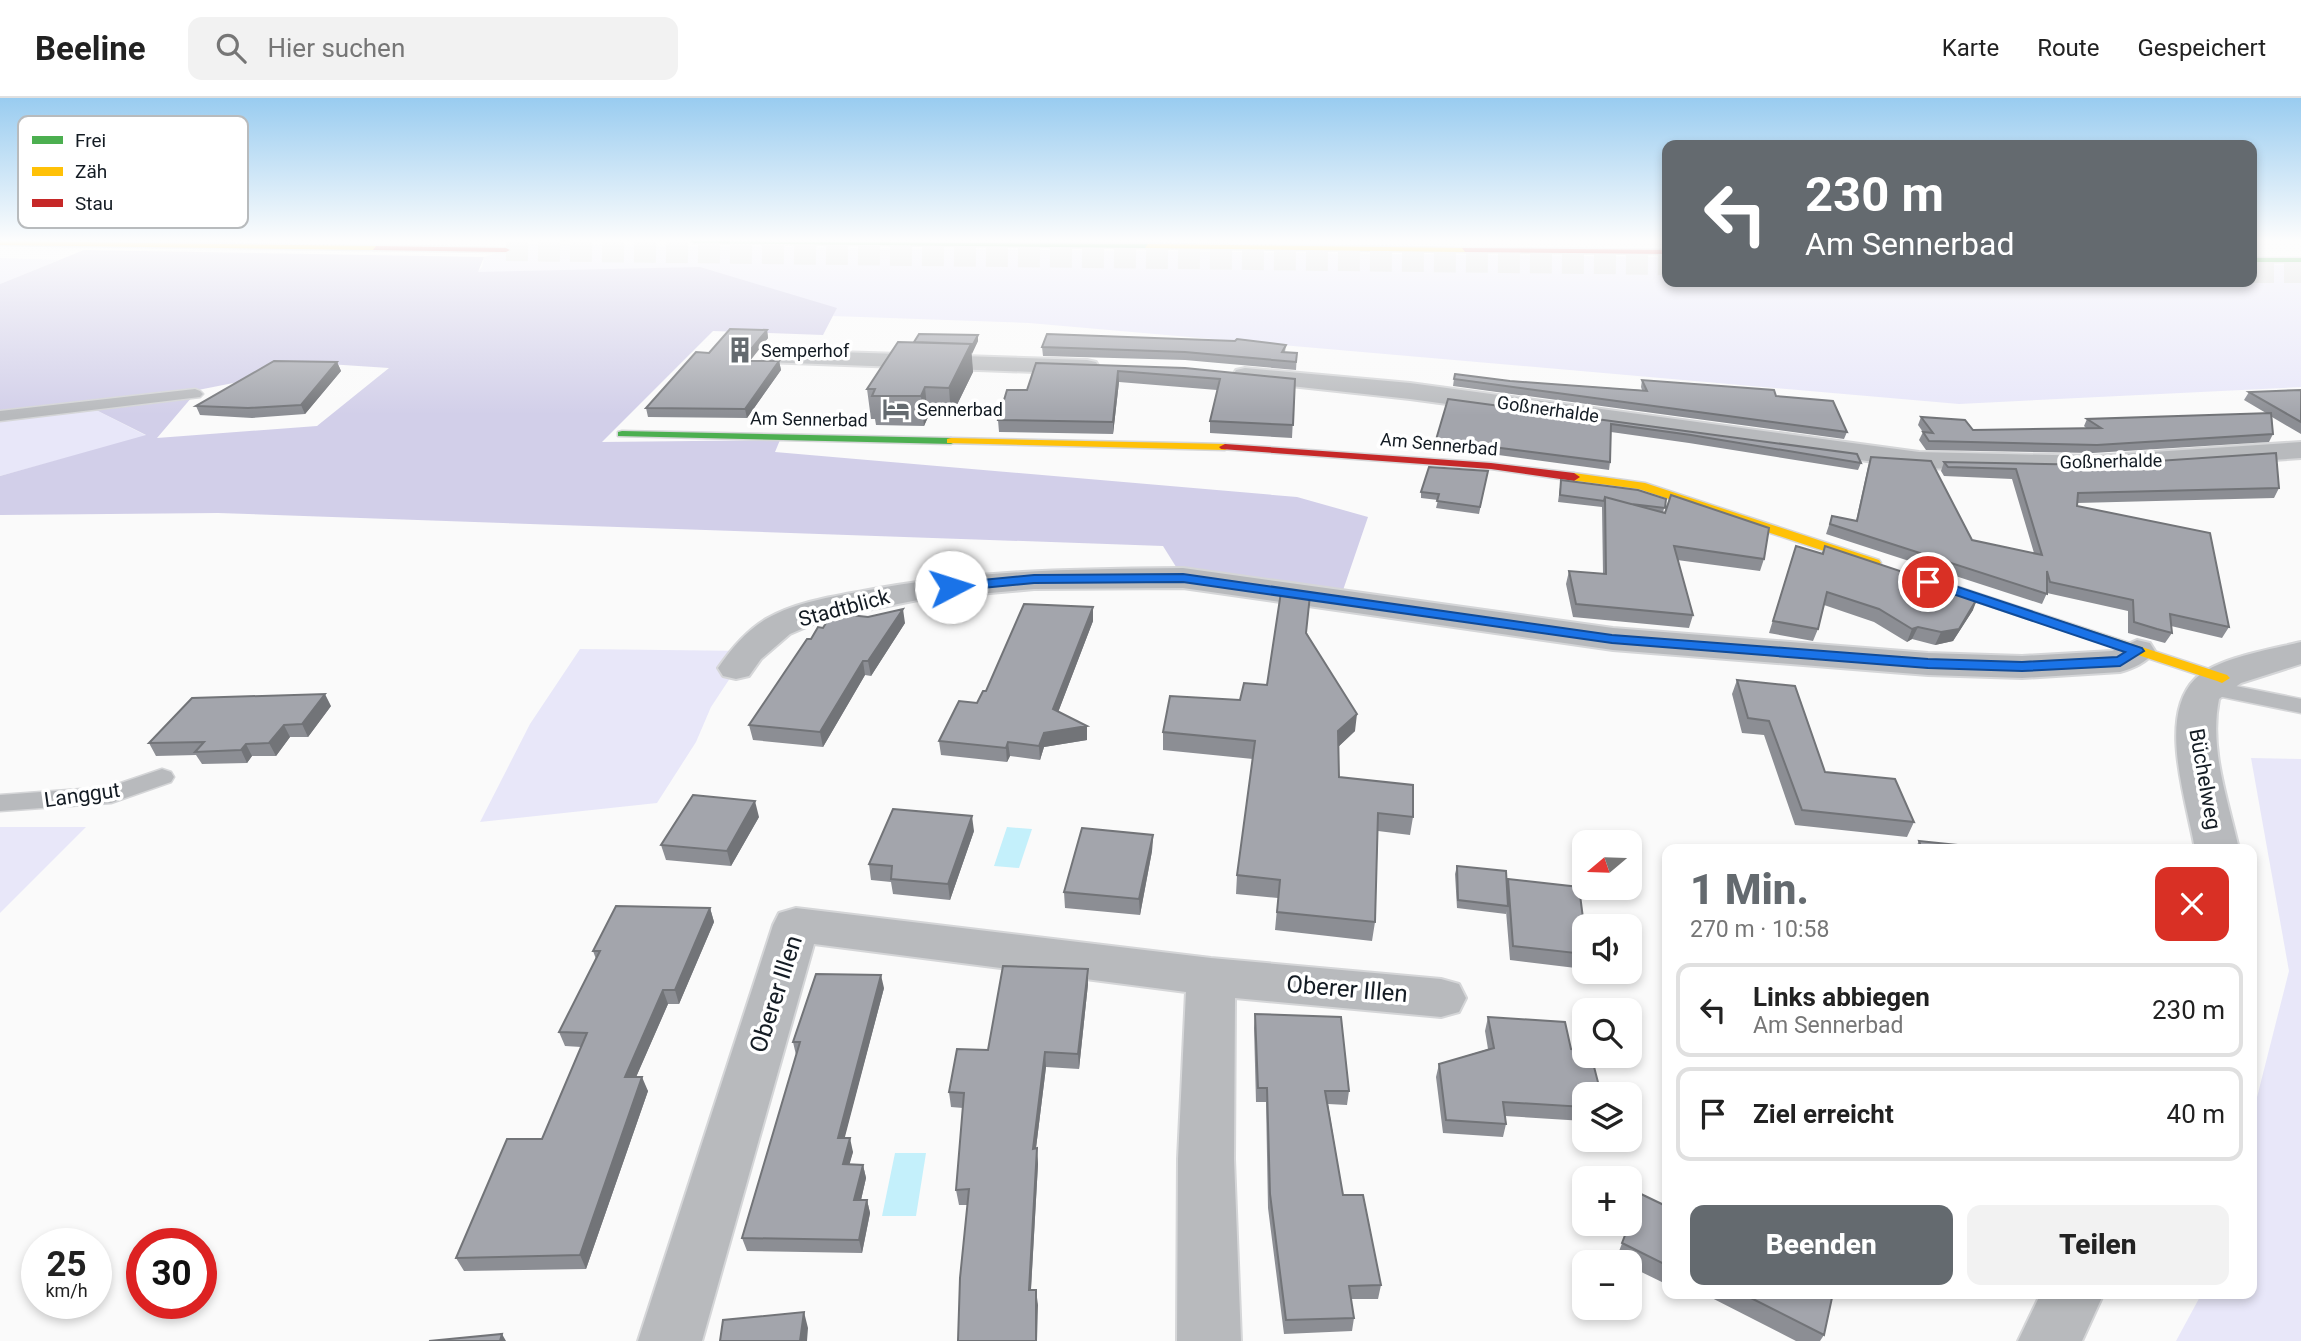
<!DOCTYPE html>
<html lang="de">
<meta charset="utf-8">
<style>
:root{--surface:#fff;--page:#f2f2f2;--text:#222;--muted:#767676;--line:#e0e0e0;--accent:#646a6f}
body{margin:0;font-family:Roboto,sans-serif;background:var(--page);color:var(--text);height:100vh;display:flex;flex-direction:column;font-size:26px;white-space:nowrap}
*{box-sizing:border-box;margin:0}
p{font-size:23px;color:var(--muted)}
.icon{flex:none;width:38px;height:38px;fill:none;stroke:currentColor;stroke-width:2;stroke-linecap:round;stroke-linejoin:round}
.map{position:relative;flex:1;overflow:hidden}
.drawer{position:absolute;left:1662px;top:746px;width:595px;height:455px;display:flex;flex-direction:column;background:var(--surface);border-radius:14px;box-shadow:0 4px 10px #0003}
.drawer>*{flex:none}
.guide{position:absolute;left:1662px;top:42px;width:595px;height:147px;border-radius:14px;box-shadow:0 4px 10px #0003;background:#646a6f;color:#fff;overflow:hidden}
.needle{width:46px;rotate:251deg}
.buttons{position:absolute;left:1572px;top:732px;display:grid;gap:14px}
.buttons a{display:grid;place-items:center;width:70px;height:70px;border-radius:14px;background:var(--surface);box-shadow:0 4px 10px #0003;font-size:35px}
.speed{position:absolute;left:21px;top:1130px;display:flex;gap:14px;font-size:35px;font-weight:700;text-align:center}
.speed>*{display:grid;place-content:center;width:91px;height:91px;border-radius:50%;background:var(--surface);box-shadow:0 4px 10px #0003;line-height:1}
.speed small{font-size:18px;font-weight:400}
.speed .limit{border:10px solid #d22;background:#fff;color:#111}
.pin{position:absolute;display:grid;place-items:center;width:60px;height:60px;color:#fff;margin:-30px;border:4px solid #fff;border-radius:50%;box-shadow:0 2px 7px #0007}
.me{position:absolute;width:77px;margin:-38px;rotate:85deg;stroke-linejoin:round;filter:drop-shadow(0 0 5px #0008)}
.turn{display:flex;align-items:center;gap:24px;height:147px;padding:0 28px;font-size:32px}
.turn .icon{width:91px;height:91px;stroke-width:2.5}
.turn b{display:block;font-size:49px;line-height:60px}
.round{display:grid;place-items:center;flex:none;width:74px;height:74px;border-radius:14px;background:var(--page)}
.overview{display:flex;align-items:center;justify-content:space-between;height:119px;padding:0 28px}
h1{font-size:42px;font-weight:800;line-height:52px;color:var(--accent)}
.button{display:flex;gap:14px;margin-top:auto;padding:14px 28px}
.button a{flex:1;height:80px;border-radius:14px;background:var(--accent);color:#fff;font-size:28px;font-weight:800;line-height:80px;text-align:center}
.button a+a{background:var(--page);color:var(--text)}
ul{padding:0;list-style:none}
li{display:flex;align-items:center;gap:21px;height:94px;margin:0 14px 10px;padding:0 14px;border:4px solid var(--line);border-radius:14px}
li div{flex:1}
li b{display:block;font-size:26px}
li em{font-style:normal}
header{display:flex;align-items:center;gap:42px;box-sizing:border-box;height:98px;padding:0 35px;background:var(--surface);border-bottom:2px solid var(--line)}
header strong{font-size:33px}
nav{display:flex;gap:38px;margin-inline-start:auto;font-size:24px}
.search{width:490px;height:63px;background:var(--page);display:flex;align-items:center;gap:18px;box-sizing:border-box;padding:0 24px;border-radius:14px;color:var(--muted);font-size:26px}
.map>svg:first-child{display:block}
.green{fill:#e8e7f9}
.forest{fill:#d2cfe9;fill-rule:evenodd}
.water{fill:#c4f0fb}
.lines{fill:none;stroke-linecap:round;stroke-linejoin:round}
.highway-tunnel{stroke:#d8d9da;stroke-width:22;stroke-dasharray:22 10;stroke-linecap:butt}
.lane-casing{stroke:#d5d6d8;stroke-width:3}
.street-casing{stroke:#d5d6d8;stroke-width:4}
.fast-casing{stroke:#d5d6d8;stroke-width:3}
.slow-casing{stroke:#d5d6d8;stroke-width:3}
.jam-casing{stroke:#d5d6d8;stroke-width:3}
.lane{fill:#b8babd;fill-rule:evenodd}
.street{fill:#b8babd;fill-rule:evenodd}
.fast{fill:#4caf50;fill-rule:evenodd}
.slow{fill:#ffc107;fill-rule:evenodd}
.jam{fill:#c62828;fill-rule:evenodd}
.wall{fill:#8c8e94}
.shaded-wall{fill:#727478}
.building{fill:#a3a5ac;stroke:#727478;stroke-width:2}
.route{fill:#1a73e8;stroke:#114b97;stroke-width:2}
.labels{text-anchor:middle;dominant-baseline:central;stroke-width:7;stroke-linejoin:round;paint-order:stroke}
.far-poi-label{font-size:18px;fill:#141c24;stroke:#fff;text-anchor:start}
.far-street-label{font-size:18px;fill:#141c24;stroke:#fff}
.street-label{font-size:21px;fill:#141c24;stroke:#fff}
.near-street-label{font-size:24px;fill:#141c24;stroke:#fff}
.key{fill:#fff;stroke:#b8bbbd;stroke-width:2}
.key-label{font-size:19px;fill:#141c24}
</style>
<header>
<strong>Beeline</strong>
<div class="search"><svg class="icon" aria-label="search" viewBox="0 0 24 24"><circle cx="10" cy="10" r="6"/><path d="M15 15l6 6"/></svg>Hier suchen</div>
<nav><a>Karte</a><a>Route</a><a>Gespeichert</a></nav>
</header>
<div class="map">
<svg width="2301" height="1243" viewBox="0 0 2301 1243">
<rect width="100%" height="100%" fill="#fafafa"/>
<path class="green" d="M525 146 1668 159V184H2252V166L2301 167V289L1959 306 1029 225 833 218 836 210 477 174 482 169 484 159Z
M0 160 59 162 0 186Z
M86 307 147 338 0 378V320Z
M580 551 748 553 711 609 696 644 657 705 480 724 530 626Z
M2251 660 2301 661V1243H2176L2202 1195H2252V1019L2289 873Z
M0 729H86L0 815Z"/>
<path class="forest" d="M84 152 484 159 478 174 700 169 837 210 823 237 713 233 602 344 780 342 775 354 1297 399 1368 419 1340 501 1183 480 1163 448 218 415 0 417V378L146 337 86 307 0 320V186ZM328 266 389 270 317 328 157 340 198 292Z"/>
<path class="water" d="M1007 729 1032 731 1019 770 994 768Z
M895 1055H926L916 1118H882Z"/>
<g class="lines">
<path class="highway-tunnel" d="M506 152 1668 166
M2252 174H2301"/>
<g class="lane-casing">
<path id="lane" d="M195 291 200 293 203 296 200 299 0 323V313Z
M2206 582 2301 601V615L2198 594 2195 589 2198 584Z
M162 671 171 674 174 679 171 684 111 705 0 713V697L109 689Z"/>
</g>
<g class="street-casing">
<path id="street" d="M774 252 1087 262 1096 264 1099 269 1096 274 1087 276 765 264 762 259 765 254Z
M1245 270 1410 285 1919 354 2093 358 2301 344V360L2093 374 1919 370 1410 301 1236 282 1233 277 1236 272Z
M1183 470 1613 530 1928 555 2022 558 2112 553 2137 542 2150 545 2155 553C2146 565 2134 570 2120 574L2022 580 1928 577 1613 552 1183 490 1034 491 923 501 827 520 790 536 761 561 749 578 736 581 723 578 718 570C731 551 746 533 766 521 796 504 830 499 863 493 971 472 1074 471 1183 470Z
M2301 544V566L2241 585 2219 601C2209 651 2228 702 2239 751H2195C2187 704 2157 619 2195 581 2216 560 2272 551 2301 544Z
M796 810 1211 860 1441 881 1459 886 1466 900 1459 914 1441 919 1235 900 1234 1061 1241 1243H1177L1178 1061 1186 894 814 846 702 1243H638L773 827 779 815Z
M2041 1195H2104L2082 1243H2018Z"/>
</g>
<g class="fast-casing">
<path id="fast" d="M690 143 1148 146 1152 148 1148 150 694 145Z
M2252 160H2301V164H2252Z
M622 333 951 340 957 343 951 346 618 338V334Z"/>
</g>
<g class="slow-casing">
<path id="slow" d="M0 143 376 148 380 150 376 152 0 147Z
M1148 146 1465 150 1469 152 1465 154 1145 150Z
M951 340 1225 346 1231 349 1225 352 947 345V341Z
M1574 375 1645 385 1879 462 1881 465 1874 469 1869 468 1639 391 1570 382V376Z
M1928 479 2227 577 2230 580 2222 585 2217 583 1923 486 1921 483Z"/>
</g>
<g class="jam-casing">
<path id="jam" d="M376 148 506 150 510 152 506 154 373 152Z
M1462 150 1668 152V156L1465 154Z
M1225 346 1491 365 1574 375 1580 379 1574 383 1491 371 1221 351 1219 349Z"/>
</g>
<use href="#lane" class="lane"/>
<use href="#street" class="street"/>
<use href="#fast" class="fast"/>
<use href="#slow" class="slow"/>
<use href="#jam" class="jam"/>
</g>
<path class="wall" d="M767 232 768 240 750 263H779L781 272 747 320 648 319 646 310 709 255Z
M978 243 971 256 973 274 951 319H928L924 328 876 327 875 321H871L867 291Z
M1286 247 1285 254 1297 255 1296 272 1185 262 1043 258 1042 249Z
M337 264 341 273 305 316 252 320 200 317 196 308Z
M1036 265 1295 281 1292 340 1210 335V323L1217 292 1119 284 1113 336 999 334 998 322 1027 292Z
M1454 281 1510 283 1642 292 1641 289 1642 282 1776 298 1847 334 1844 341 1453 288Z
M2301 292V336L2272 319 2273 336 2269 344 2093 355 1926 352 1919 342 1923 334 1918 327 1921 319 1973 332 2086 330 2084 328 2087 321 2266 315 2244 302 2249 294Z
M1448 301 1857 356 1861 365 1858 372 1689 345 1611 334 1610 364 1609 372 1491 356 1434 353 1435 345Z
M1871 359 1972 442 2034 455 2012 381 1944 378 1941 373 1944 364 2279 390 2274 400 2077 405V408L2229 529 2222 540 2171 528 2172 535 2165 545 2128 535V513L2047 495 2042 506 1826 436 1832 418 1856 423 1868 369Z
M1488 373 1479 416 1436 410 1438 402 1421 400V394Z
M1561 382 1666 401 1663 415 1764 461 1760 473 1677 462 1693 517 1689 530 1573 519 1566 486 1569 473 1603 476 1602 409 1558 404Z
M1825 448 1973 512 1953 543 1935 547 1912 541 1907 544 1874 524 1824 507 1818 531 1813 543 1769 535 1792 460 1822 455Z
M1093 509V523L1058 614 1087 642 1044 649 1040 662 1010 658 1007 664 941 657 939 643 977 605 986 593Z
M905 525 871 578 865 577 823 649 753 642 749 627 811 541 823 530Z
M1307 535 1355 633 1338 649 1339 679 1413 719 1410 737 1378 733 1375 824 1372 843 1275 832 1278 800 1236 796 1237 777 1253 661 1163 652V634L1240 602 1267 587Z
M1737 582 1825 674 1914 724 1907 739 1795 727 1764 637 1742 635 1732 596Z
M331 608 308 639H290L276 658H252L247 665 202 666 196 657 156 658 149 645Z
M759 719 731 768 666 762 661 747Z
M974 733 950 802 893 796 891 784 871 782 869 766Z
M1153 737 1152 753 1140 817 1065 810 1064 794Z
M1919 743 1986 751H1915Z
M1457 768 1506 788 1508 781 1584 828V871L1510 862 1506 813V816L1457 810 1455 776Z
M710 810 714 824 679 906H668L636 979 648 993 586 1171 464 1173 456 1160 542 1041 581 949 565 948 559 934 596 861 593 853Z
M1088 871V886L1079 971 1046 969 1036 1050 1038 1066 1031 1192 1038 1207 967 1107H959L956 1092 963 1010 951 1009 949 994Z
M884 890 844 1040 853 1054 849 1066 863 1067 866 1080 861 1102H867L870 1115 862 1155 747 1153 742 1140 796 957 793 944Z
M1255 916 1349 993 1347 1007 1328 1006 1343 1097 1381 1187 1378 1201H1351L1354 1220 1352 1233 1284 1236 1268 1110 1266 1004H1256L1254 930Z
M1488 919 1571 951 1584 996V1023L1505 1018 1506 1026 1503 1039 1443 1035 1436 979 1439 966 1488 951 1485 933Z
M1641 1096 1668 1109V1187L1629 1168V1164H1621L1616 1161Z
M1702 1195H1833L1824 1237 1820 1243H1796Z"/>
<path class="shaded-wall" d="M767 232 768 240 743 271 741 263Z
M978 237V243L972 256 971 250Z
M971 246 973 274 951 319 949 290Z
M779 263 781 272 747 320 745 311Z
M337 264 341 273 305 316 301 307Z
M1118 273 1119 284 1113 336V324Z
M925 289 928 319 924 328 921 298Z
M1978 499 1973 512 1953 543 1935 547 1941 534Z
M1093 509V523L1054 625 1053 611Z
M903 511 905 525 871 578 868 563Z
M1918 529 1912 541 1907 544 1912 531Z
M863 563 865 577 823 649 820 634Z
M325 596 331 608 308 639 302 626Z
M1357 616 1355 633 1336 651 1338 633Z
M284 627 290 639 276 658 269 645Z
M1087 628V642L1044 649 1040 662 1039 648 1044 635Z
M1008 644 1010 658 1007 664 1006 650Z
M246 646 252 658 247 665 241 652Z
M755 703 759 719 731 768 727 753Z
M972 718 974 733 950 802 948 786Z
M1153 737 1152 753 1140 817 1139 801Z
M710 810 714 824 679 906 675 892Z
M1088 871V886L1079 971 1078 956Z
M881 877 884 890 841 1054 838 1040Z
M663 892 668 906 630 993 625 979Z
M1045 954 1046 969 1034 1066 1033 1051Z
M642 979 648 993 586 1171 580 1157Z
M850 1040 853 1054 846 1079 843 1066Z
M1037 1050 1038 1066 1030 1207 1029 1192Z
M863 1067 866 1080 858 1115 854 1102Z
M867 1102 870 1115 862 1155 859 1142Z
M1036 1192 1038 1207 1037 1243H1036Z
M804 1214 808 1230 807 1243H800Z
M502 1236 506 1243H500Z"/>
<path class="building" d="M730 231 767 232 741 263H779L745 311 646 310 696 254 709 255Z
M919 236 978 237 971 250V246L914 244Z
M1047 236 1235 243 1237 241 1286 247 1282 254 1297 255 1296 264 1185 254 1042 249Z
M898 244 971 246 949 290 925 289 921 298H872L875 291H867Z
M274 263 337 264 301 307 248 310 196 308Z
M1036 265 1185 270 1295 281 1293 327 1210 323 1220 281 1118 273 1113 324 998 322 1007 292H1027Z
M1455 276 1510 283 1647 293 1642 282 1774 292 1776 298 1833 303 1847 334 1454 281Z
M2301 292V324L2249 294Z
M1448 301 1857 356 1861 365 1691 337 1611 326 1610 364 1493 349 1435 345Z
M2271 315 2273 336 2097 347 1929 343 1923 334 1933 335 1921 319 1965 322 1973 332 2101 330 2087 321Z
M2276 355 2279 390 2078 395 2077 408 2210 435 2229 529 2170 516 2172 535 2157 531 2134 524 2133 502 2050 484 2047 473V496L1830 426 1832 418 1857 423 1871 359 1931 363 1972 442 2042 457 2016 371 1948 369 1944 364 2098 367Z
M1429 369 1488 373 1480 409 1437 403 1439 396 1421 394Z
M1561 382 1638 392 1666 401 1665 410 1631 406 1605 399 1604 403 1560 397Z
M1671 397 1769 430 1764 461 1674 448 1693 517 1576 506 1569 473 1606 476 1605 399 1665 415Z
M1796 448 1823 456 1825 448 1978 499 1959 531 1941 534 1918 529 1912 531 1879 511 1827 494 1818 531 1773 523Z
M1281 494 1310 497 1306 535 1357 616 1338 633 1339 679 1413 687V719L1378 715 1375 824 1277 814 1280 782 1237 777 1255 643 1163 634 1170 598 1240 602 1244 585 1267 587Z
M1024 506 1093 509 1053 611 1087 628 1044 635 1039 648 1008 644 1006 650 939 643 959 603 977 605 983 593H986Z
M903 511 868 563H863L820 634 749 627 807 541H811L818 529 823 530 832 515 868 519Z
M1737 582 1795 588 1825 674 1895 681 1914 724 1802 712 1769 623 1748 620Z
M325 596 302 626 284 627 269 645 246 646 241 652 195 654 204 644 149 645 192 600Z
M693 697 755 703 727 753 661 747Z
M893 711 972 718 948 786 891 781 892 768 869 766Z
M1082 730 1153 737 1139 801 1064 794Z
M1919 743 1986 750V751H1922Z
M1457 768 1506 773 1508 808 1458 802Z
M1508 781 1579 789 1584 828V856L1513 848Z
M616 808 710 810 675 892H663L625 979H642L580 1157 456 1160 507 1041H542L587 935 559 934 600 853H593Z
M1003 868 1088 871 1078 956 1045 954 1033 1051 1037 1050 1029 1192H1036V1243H958L960 1180 969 1091 956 1092 964 995 949 994 957 951 988 952Z
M816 876 881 877 838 1040H850L843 1066 863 1067 854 1102H867L859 1142 742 1140 800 944H793Z
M1255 916 1341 919 1349 993H1325L1343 1097H1363L1381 1187 1349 1188 1354 1220 1286 1222 1270 1096 1267 990H1258Z
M1488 919 1565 924 1571 951 1584 952V957H1591L1601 996H1584V1009L1503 1004 1506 1026 1446 1022 1439 966 1494 950Z
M1641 1096 1668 1109V1168L1622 1145Z
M1741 1195H1833L1824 1237Z
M804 1214 800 1243H720L723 1222Z
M502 1236 500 1243H429Z"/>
<linearGradient id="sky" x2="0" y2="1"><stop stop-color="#99ccf0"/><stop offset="0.45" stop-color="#fdfdfd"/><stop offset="1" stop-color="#fdfdfd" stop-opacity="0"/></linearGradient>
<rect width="2301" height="317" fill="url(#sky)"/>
<path class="route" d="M1183 476 1612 537 1928 561 2022 564 2117 559 2125 554 1923 486 1921 484 1928 479 2142 550 2144 553 2120 568 2022 573 1928 570 1612 545 1183 484 1034 485 951 493 944 489 951 485 1034 477Z"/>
<defs>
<g id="building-bare" transform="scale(2.1)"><path d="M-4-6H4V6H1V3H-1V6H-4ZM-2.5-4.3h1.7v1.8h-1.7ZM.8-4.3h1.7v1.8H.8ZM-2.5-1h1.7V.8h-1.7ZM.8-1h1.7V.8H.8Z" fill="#646a6f" stroke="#fff" stroke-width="2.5" paint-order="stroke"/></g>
<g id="hotel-bare" transform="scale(2.1)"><path d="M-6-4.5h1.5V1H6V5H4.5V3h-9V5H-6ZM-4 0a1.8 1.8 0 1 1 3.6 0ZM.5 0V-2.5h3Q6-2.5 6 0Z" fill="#646a6f" stroke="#fff" stroke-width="2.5" paint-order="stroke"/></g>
</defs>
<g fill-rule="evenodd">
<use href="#building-bare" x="740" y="252"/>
<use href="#hotel-bare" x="896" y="311"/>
</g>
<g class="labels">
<g class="far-poi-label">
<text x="761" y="252">Semperhof</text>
<text x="917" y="311">Sennerbad</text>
</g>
<g class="far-street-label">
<text transform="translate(1548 311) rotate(8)">Goßnerhalde</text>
<text transform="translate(809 321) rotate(1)">Am Sennerbad</text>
<text transform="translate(1439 346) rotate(5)">Am Sennerbad</text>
<text transform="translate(2111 363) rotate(-1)">Goßnerhalde</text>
</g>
<g class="street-label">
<text transform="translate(844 510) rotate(-15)">Stadtblick</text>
<text transform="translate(2205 681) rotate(80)">Büchelweg</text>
<text transform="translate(82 697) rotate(-8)">Langgut</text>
</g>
<g class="near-street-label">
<text transform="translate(1347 891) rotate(5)">Oberer Illen</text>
<text transform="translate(776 896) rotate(-72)">Oberer Illen</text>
</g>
</g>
<rect x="18" y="18" width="230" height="112" rx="10" class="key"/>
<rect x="32" y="38" width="31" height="8" fill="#4caf50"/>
<rect x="32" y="69" width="31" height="9" fill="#ffc107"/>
<rect x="32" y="101" width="31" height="8" fill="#c62828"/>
<g class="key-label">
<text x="75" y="49">Frei</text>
<text x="75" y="80">Zäh</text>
<text x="75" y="112">Stau</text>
</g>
</svg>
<div class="buttons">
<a><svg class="needle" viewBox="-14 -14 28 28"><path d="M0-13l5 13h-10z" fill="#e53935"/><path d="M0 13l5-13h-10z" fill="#767676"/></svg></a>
<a><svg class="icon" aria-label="sound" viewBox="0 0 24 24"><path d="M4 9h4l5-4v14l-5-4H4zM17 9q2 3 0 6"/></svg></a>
<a><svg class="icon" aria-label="search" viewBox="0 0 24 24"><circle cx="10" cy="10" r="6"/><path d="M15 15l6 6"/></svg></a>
<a><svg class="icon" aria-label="layers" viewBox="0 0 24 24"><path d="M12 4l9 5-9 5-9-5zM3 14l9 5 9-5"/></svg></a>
<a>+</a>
<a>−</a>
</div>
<div class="speed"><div>25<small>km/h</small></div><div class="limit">30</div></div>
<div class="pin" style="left:1928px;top:484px;background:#d93025"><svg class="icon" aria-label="arrive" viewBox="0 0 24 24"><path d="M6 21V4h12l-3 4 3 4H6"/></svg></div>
<svg class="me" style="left:951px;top:489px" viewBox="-20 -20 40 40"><circle r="19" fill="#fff"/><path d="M0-13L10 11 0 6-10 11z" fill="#1a73e8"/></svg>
<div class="guide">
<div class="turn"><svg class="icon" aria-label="left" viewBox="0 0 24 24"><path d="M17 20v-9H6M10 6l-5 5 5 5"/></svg><div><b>230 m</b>Am Sennerbad</div></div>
</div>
<section class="drawer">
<div class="overview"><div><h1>1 Min.</h1><p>270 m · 10:58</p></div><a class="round" style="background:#d93025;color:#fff"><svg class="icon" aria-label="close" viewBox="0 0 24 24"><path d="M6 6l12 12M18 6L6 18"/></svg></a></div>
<ul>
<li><svg class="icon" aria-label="left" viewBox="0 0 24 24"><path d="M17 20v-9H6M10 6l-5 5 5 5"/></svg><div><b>Links abbiegen</b><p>Am Sennerbad</p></div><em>230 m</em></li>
<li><svg class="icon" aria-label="arrive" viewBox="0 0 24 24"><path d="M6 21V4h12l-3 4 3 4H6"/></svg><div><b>Ziel erreicht</b></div><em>40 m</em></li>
</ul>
<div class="button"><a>Beenden</a><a>Teilen</a></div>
</section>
</div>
